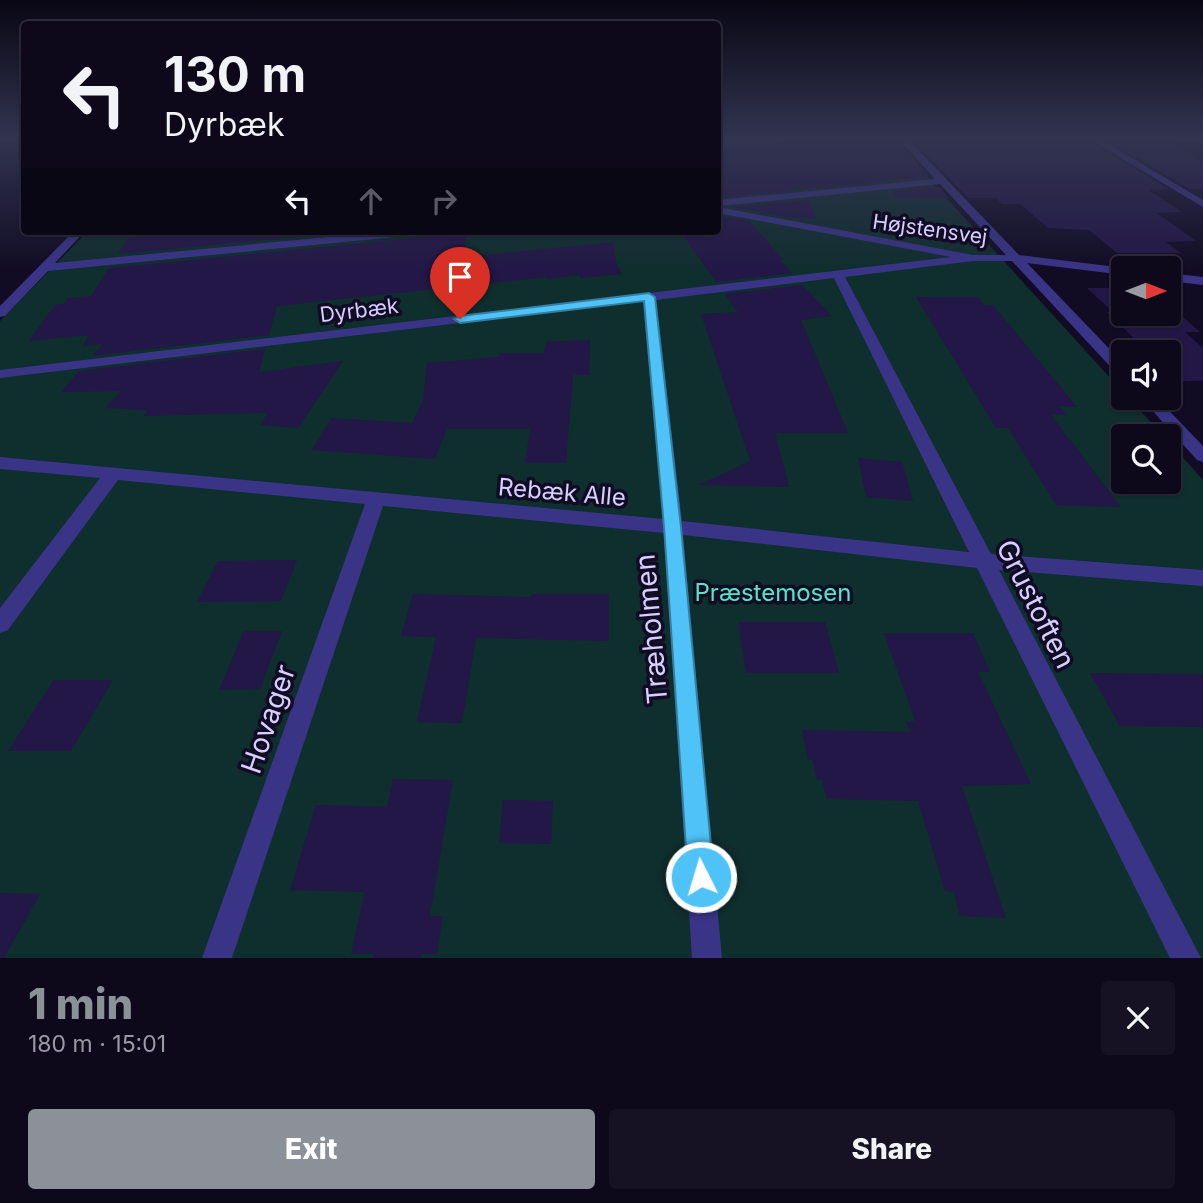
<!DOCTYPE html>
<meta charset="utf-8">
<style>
:root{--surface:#0d091b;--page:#161224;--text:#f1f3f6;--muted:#9a9aa3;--line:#2d2a3a;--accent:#8c9099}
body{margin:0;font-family:Inter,sans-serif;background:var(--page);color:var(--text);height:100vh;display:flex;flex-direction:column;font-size:26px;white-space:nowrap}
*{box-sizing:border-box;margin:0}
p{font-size:23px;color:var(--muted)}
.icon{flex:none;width:38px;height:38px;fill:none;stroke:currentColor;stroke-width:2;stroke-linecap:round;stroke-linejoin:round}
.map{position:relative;height:958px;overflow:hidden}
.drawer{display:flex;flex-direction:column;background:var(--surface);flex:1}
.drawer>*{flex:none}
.guide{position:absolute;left:21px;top:21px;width:700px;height:214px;border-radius:7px;box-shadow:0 2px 5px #0004,0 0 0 2px var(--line);background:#0d091b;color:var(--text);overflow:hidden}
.needle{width:46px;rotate:90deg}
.fabs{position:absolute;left:1111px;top:256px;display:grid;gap:14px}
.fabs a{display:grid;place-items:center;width:70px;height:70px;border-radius:7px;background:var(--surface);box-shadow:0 2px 5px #0004,0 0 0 2px var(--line);font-size:35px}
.pin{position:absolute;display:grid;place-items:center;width:60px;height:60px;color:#fff;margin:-72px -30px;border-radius:50% 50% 50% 0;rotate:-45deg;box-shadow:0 0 7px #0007}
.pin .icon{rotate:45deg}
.me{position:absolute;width:77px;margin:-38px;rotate:355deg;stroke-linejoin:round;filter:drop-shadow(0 0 5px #0008)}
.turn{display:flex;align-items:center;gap:24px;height:147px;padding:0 28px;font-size:32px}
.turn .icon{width:91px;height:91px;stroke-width:2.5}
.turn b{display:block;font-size:49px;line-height:60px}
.lanes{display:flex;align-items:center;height:66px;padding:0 28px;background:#0003;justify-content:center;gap:35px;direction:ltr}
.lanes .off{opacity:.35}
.round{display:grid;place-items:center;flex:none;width:74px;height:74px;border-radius:7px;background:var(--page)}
.headline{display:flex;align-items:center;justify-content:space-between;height:119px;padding:0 28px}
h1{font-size:42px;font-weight:800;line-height:52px;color:var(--accent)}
.primary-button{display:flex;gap:14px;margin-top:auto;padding:14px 28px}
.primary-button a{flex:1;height:80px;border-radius:7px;background:var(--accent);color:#fff;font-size:28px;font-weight:800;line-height:80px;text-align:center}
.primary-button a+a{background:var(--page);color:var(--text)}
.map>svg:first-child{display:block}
.green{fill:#0f2e2e}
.building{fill:#221746}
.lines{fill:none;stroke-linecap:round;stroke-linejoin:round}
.minor{fill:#393486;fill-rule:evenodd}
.route{fill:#4fc3f7;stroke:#337fa1;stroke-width:2}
.labels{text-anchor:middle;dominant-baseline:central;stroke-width:7;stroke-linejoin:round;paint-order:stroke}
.far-street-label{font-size:21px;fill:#d6cfff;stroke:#110c24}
.street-label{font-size:24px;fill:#d6cfff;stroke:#110c24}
.park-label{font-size:24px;fill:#52e8c6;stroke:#110c24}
.near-street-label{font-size:28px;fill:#d6cfff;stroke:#110c24}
</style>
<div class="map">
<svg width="1203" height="958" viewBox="0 0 1203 958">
<rect width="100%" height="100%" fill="#110c24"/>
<path class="green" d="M718 137H891L1123 392 1124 397H1128L1163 436H1124V481H1169V442L1203 480V958H0V321L88 231H718Z"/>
<path class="building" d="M829 137H894L930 177 718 198V150L826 140Z
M910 137H1083L1169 189 1148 190 1182 212 1157 213 1196 241 1166 242 1181 253H1117L1089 230 1048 228 1020 204H1002L996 198H968Z
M1102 137H1159L1203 161V189H1190Z
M939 187 949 198 896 197 893 191Z
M809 200 816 219 792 218 733 207Z
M718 216 749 221 784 260H780L792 273 716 282 680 231H718Z
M133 231H192L189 237 256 231H364L118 254Z
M433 231H465L466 257 613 242 616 262 622 274 580 278V275L547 279V277L277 306 269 335 92 356 103 344 83 346 89 335 29 341 55 305 64 304 68 298 91 296 109 268 426 237Z
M802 285 832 316 801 320 848 433H775L789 487 699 485 750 461 701 314 738 312 725 294Z
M1087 288H1124V313H1169V305L1200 332H1185L1203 348V381H1179L1169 371V352H1148L1107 312H1113Z
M916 297H978L984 305H993L1077 407H1060L1066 415H1051L1121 507 1056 505 1008 428H996Z
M590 340 589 375H573L566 463H525L530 429H447L435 459 312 450 331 418 412 423 423 402 427 363 499 357 500 353H544L546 342Z
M265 349 259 372 343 361 298 428 260 425 268 413 143 416 148 410 105 408 121 391 61 392 79 371Z
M858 458 902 462 913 501 866 497Z
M297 560 281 601 197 602 218 561Z
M413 594 531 597V594H609V641L476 638 462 723 417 722 436 637 401 636Z
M738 622H825L839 673H746Z
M244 631H282L260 689 219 690Z
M884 633H973L990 672H978L1031 784 962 786 1006 918 960 916 954 892 945 891 918 801 827 799 822 780H817L813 760H808L802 730 910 732 906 722 915 721Z
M1090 673 1203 674V727L1120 726Z
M54 680H113L71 751H8Z
M393 779 453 780 430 916H443L437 954H422L421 958H373L374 954H351L365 892 290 890 316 805 387 807Z
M503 800 553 801 551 844 499 843Z
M0 893 40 894 4 958H0Z"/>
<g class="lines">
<path class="minor" d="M793 137H826L718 148V143Z
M897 137H906L1019 255 1125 268 1124 275 1027 263 1124 364V377L1119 376 1012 261H973L845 277 991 554 1203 570V586L999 570 1201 958H1170L977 568 683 535 722 958H692L664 533 383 506 232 958H202L365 504 118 480 8 630 0 633V608L100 478 0 469V457L663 519 643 301 0 378V370L951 257 718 213V207L973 255H1006L940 184 718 206V200L935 179ZM834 278 969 552 682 521 656 300Z
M1086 137H1096L1203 200V207Z
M74 231H85L55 263 392 231H431L426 234 48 271 5 316 0 317V306Z
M1169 273 1203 277V285L1169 281Z
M1140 397H1156L1203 446V462L1197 460Z"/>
</g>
<linearGradient id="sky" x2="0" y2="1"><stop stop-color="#090714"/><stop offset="0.51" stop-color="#323450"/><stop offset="1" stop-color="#323450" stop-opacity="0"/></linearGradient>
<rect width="1203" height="271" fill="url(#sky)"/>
<path class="route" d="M649 293 655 297 681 527 714 877 710 886 701 890 692 886 688 877 664 527 644 301 460 323 454 319 460 316Z"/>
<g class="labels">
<g class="far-street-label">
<text transform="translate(930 229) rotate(8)">Højstensvej</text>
<text transform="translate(359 310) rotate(-7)">Dyrbæk</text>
</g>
<g class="street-label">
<text transform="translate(562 492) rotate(5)">Rebæk Alle</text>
</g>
<g class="park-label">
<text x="773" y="592">Præstemosen</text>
</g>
<g class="near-street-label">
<text transform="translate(1036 604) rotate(63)">Grustoften</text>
<text transform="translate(651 629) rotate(-95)">Træholmen</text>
<text transform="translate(268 719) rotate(-71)">Hovager</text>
</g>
</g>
</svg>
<div class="fabs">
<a><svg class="needle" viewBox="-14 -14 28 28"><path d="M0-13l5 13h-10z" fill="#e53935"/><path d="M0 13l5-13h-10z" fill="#9a9aa3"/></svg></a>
<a><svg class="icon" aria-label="sound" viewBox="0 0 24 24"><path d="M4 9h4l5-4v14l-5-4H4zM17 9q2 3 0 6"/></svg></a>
<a><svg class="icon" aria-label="search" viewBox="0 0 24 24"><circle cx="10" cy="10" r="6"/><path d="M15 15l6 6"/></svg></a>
</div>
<div class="pin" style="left:460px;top:319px;background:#d93025"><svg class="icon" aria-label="arrive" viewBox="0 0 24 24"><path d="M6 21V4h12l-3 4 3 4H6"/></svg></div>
<svg class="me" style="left:701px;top:877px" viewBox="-20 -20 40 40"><circle r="17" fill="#4fc3f7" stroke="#fff" stroke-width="3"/><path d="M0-11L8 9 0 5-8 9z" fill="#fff"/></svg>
<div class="guide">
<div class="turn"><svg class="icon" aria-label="left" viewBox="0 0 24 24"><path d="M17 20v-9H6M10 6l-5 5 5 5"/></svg><div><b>130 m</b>Dyrbæk</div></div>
<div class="lanes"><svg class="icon" aria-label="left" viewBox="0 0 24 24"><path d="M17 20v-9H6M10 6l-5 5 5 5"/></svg><svg class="icon off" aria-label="ahead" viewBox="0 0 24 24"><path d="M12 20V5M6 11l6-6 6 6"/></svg><svg class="icon off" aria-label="right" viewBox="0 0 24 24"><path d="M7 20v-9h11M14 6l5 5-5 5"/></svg></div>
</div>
</div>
<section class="drawer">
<div class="headline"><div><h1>1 min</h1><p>180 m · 15:01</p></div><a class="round"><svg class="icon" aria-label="close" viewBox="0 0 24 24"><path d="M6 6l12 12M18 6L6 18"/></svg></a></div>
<div class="primary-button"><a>Exit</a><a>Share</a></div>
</section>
